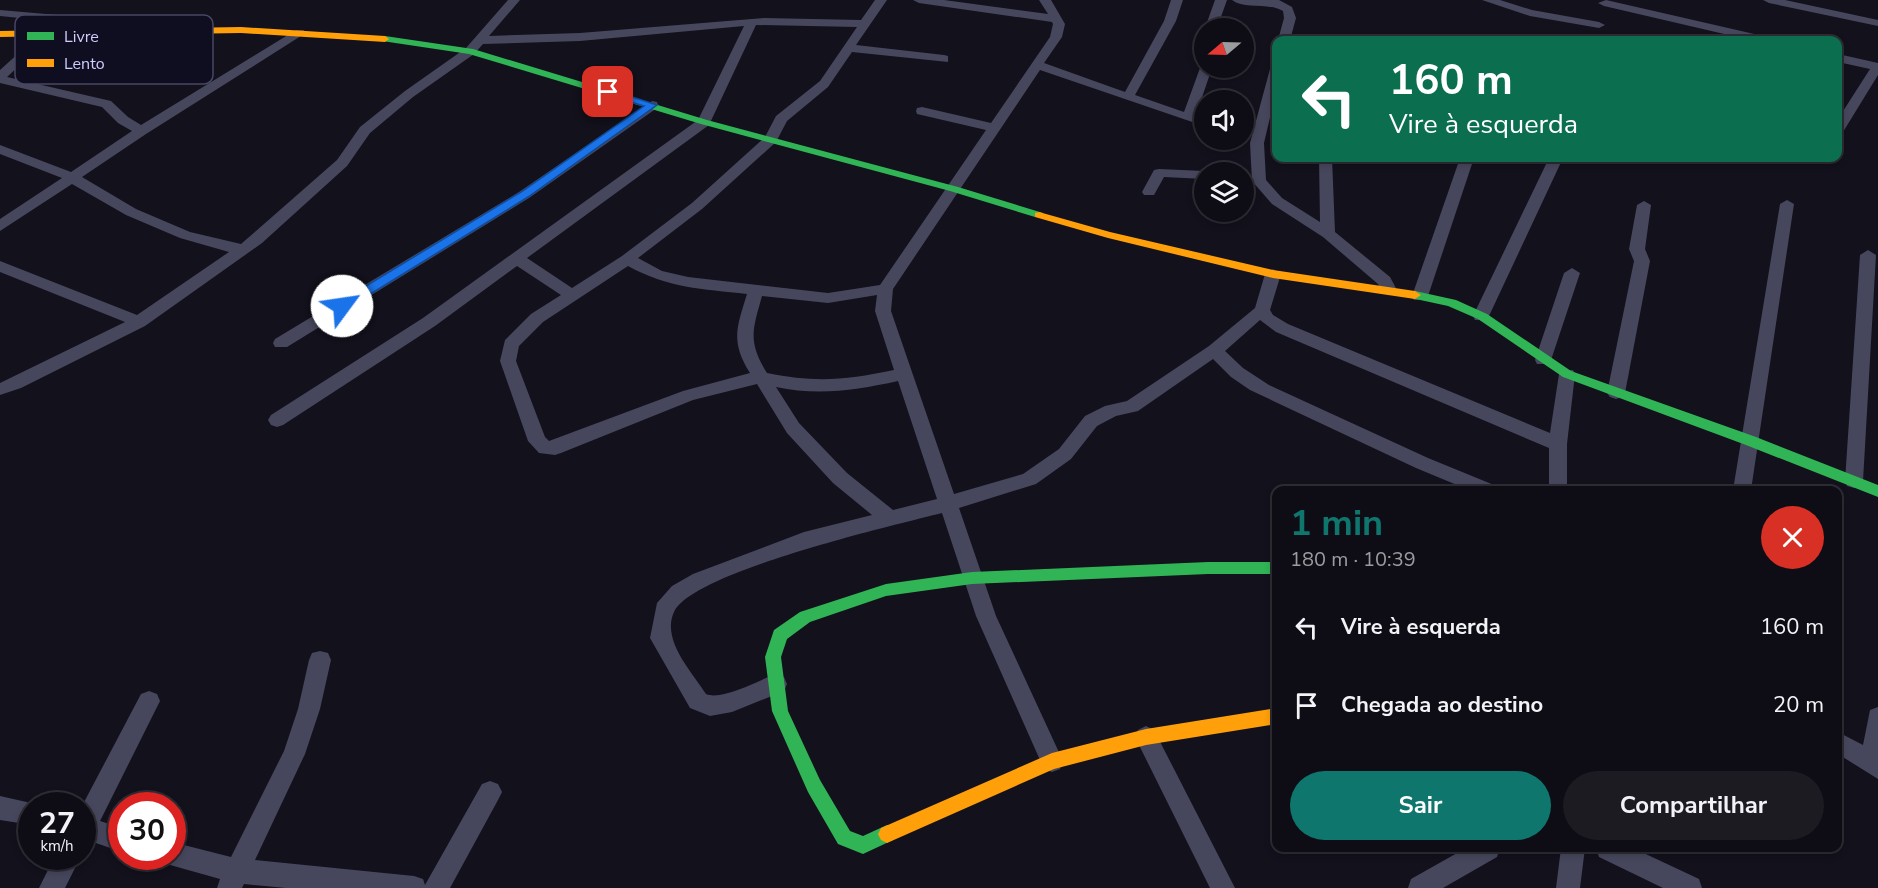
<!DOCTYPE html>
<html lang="pt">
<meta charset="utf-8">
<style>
:root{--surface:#0e0d15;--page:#1c1b22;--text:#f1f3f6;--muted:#9b9ca0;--line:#2e2d34;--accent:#0f766e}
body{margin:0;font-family:"Nunito Sans",sans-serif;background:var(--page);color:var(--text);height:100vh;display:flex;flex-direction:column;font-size:22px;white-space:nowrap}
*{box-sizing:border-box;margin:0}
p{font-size:20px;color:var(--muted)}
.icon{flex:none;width:33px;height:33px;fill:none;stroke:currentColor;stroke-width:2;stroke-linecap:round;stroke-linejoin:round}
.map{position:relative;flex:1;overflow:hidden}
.sheet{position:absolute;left:1272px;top:486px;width:570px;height:366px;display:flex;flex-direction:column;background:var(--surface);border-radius:12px;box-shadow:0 3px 9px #0003,0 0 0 2px var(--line)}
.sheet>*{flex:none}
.banner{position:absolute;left:1272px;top:36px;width:570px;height:126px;border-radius:12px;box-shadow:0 3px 9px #0003,0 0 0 2px var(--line);background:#0b6e4f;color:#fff;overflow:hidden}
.needle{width:39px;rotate:251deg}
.fabs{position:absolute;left:1194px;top:18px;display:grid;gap:12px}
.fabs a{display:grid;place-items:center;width:60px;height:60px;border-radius:50%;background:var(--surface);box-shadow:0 3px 9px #0003,0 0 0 2px var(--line);font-size:30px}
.speed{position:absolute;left:18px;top:792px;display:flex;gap:12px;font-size:30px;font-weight:700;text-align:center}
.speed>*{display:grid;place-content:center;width:78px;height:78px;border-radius:50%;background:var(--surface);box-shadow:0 3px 9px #0003,0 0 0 2px var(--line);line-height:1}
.speed small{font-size:15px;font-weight:400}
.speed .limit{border:9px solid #d22;background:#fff;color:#111}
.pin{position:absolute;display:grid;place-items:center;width:51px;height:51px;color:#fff;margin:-26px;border-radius:12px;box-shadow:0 3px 9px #0006}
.me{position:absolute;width:66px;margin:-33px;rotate:59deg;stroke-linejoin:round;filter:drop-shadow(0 0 4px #0008)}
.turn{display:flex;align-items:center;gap:21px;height:126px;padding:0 18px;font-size:27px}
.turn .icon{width:78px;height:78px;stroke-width:2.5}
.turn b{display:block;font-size:42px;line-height:51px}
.round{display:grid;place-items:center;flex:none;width:63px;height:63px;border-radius:32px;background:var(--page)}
.headline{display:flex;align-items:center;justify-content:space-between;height:102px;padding:0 18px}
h1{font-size:36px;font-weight:700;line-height:45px;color:var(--accent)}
.primary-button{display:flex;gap:12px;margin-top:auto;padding:12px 18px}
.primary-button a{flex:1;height:69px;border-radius:36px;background:var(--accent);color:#fff;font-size:24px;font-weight:700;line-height:69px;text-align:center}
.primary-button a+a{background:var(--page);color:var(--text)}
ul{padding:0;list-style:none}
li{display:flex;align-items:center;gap:18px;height:78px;padding:0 18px}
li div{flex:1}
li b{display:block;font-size:22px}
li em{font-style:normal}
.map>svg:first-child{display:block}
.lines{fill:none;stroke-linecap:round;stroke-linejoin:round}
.street{fill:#46475d;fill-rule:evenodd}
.fast{fill:#30b455;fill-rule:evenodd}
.slow{fill:#ff9f0a;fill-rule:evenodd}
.route{fill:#1a73e8;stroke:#114b97;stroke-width:1.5}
.key{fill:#0f0d20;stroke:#484763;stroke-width:1.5}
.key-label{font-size:16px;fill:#cecdfe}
</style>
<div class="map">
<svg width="1878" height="888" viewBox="0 0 1878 888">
<rect width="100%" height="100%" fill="#12111c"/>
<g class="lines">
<path class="street" d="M508 0H520L489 36 580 33 764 18 861 20 875 0H887L856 45 944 55 948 56V62L852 52 828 87 787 121 776 142 702 209 638 258 662 271 688 277 828 293 880 285 986 130 917 114 916 111 917 108 922 107 991 123 1050 37 1053 24 1052 22 919 3 913 0H944L1048 14 1039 0H1051L1065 24 1062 37 1044 63 1125 92 1164 21 1171 0H1183L1176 21 1135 95 1184 112 1200 68 1204 65V68H1212L1196 115 1204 118V126L1040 70 893 289 891 311 954 494 1023 474 1059 449 1085 416 1105 406 1127 401 1209 346 1255 308 1265 274 1273 269 1281 274 1270 310 1273 315 1288 324 1550 433 1559 374 1561 370H1573L1575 374 1567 444V490H1549V448L1276 332 1260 320 1225 351 1243 368 1269 385 1428 458 1494 485 1496 490H1469L1416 468 1250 390 1231 377 1213 359 1138 411 1116 416 1097 426 1071 459 1036 484 959 508 996 616 1063 761 1060 769 1052 772 1044 769 976 616 942 513C895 525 692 572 674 612 661 640 692 672 706 694 722 701 759 680 776 674L784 677 787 684 784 691 732 712 710 716 690 708 650 638 657 603 672 586 693 574 804 532 872 515 833 483 787 433 757 384 693 400 561 453 555 455 539 453 528 441 500 361 505 340 531 314 561 295 517 266 435 326 283 425 277 427 271 425 268 420 271 415 423 318 698 120 744 26 580 41 483 44 474 54 413 97 370 133 347 166 262 243 145 326 21 388 0 395V383L125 322 0 272V261L137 315 229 252 180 238 126 215 72 184 0 231V219L62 178 0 154V145L71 172 132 131 118 123 102 107 0 83V70L42 32H50L52 35 7 77 111 101 128 117 141 125 296 30H304V34L146 134 82 177 136 209 190 232 241 244 337 160 360 127 405 91 466 48ZM756 25 857 27 820 81 776 116 765 137 692 203 622 256 572 288 527 258 709 125ZM628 266C668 288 702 289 747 294 737 327 730 341 750 373L683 391 549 441 545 437 516 361 519 346 543 322ZM877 295 875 311 894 370C846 380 816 383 767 373 747 341 753 329 762 296L828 303ZM898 381 937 499 893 510 847 473 799 423 776 387C818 396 857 390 898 381Z
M1215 0H1227L1217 28H1205Z
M1232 0H1279L1292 7 1296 18 1290 40H1278L1284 18 1283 11C1268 2 1245 10 1232 0Z
M1482 0H1500L1532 10 1599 22 1605 25 1599 28 1530 16Z
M1606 0 1763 36 1769 40H1750L1604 6 1598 3Z
M1763 0H1785L1878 20V26L1769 3Z
M0 10 160 24 166 28 160 32 0 16Z
M1838 54 1878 63V75L1843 132 1838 133V119L1870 69 1838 62Z
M1276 65V92L1264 143 1266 180 1282 198 1320 222 1319 158H1332L1335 232 1390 277 1397 290 1395 294H1383L1378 284 1323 237 1272 204 1252 181 1250 143 1270 69Z
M652 101 657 102 658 105 657 108 529 198 287 347H275L273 343 275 339 519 192Z
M1460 158H1474L1428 296 1426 300H1414L1412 296Z
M1549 158H1563L1489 316 1487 320H1475L1473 316Z
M1159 169 1204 171 1209 172H1204V179L1164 177 1154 195H1144L1142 192 1154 170Z
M1787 200 1794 204 1751 490H1733L1780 204Z
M1644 201 1651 205 1645 249 1650 261 1625 393 1622 397 1616 399 1610 397 1607 393 1634 261 1629 249 1637 205Z
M1868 250 1876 255 1863 481 1861 486 1854 488 1847 486 1845 481 1860 255Z
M1572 268 1580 273 1551 360 1549 364H1537L1535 360 1564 273Z
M320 651 328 653 331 660 320 709 305 754 255 860 414 876 423 879 425 885 482 784 490 781 498 784 502 792 498 800 450 888H286L244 884 242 888H217L220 879 163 863 161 856H172V842L231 857 284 751 298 709 309 660 312 653Z
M149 691 157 694 160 701 100 821 122 828V852L90 841 82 844V806L141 694Z
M1878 707V779L1838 754V732L1863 745 1870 710Z
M1146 726 1154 730 1235 888H1210L1135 737 1138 730Z
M0 796 40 805 32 806V825L0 820Z
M1466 848H1500L1497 857 1443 888H1408L1411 879Z
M1561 848H1585L1580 888H1556Z
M1596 848H1633L1699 879 1702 888H1663L1599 857Z
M55 856H81L65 888H39Z"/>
<path class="fast" d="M385 36 473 49 707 120 958 187 1043 213 1044 215 1043 217H1035L950 191 701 124 469 54 382 41V37Z
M1415 291 1456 300 1487 314 1571 371 1756 437 1878 485V497L1746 445 1563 377 1478 319 1448 306 1411 298 1409 295 1411 292Z
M1208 562H1276V574H1208L972 584 886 596 810 622 787 639 781 657 788 711 820 780 850 831 863 836 887 825 893 828 896 834 893 840 863 854 838 844 808 792 772 711 765 657 774 630 800 612 886 584 972 572Z"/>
<path class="slow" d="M241 27 385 36 389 39 385 42 241 33 0 37V31Z
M1039 212 1110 232 1273 270 1415 291 1421 295 1415 299 1273 278 1108 238 1035 217V213Z
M1276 708V724L1146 745 1054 769 887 843 881 840 878 834 881 828 1052 753 1146 729Z"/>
</g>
<path class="route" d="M604 90H611L657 105 528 197 346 309H338V303L521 192 644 106 604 94Z"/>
<rect x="15" y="15" width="198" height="69" rx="9" class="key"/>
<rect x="27" y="32" width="27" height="8" fill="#30b455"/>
<rect x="27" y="59" width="27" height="8" fill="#ff9f0a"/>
<g class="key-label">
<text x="64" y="42">Livre</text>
<text x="64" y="69">Lento</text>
</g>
</svg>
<div class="fabs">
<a><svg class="needle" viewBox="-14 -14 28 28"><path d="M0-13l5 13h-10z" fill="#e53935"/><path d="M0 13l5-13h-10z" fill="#9b9ca0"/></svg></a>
<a><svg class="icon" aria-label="sound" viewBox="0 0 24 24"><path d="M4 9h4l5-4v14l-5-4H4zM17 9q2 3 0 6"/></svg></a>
<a><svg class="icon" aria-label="layers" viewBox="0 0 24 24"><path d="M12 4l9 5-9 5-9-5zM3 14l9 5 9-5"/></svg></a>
</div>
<div class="speed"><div>27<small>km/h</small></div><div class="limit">30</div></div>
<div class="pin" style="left:608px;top:92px;background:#d93025"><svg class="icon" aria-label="arrive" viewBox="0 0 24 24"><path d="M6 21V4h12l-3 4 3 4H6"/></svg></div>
<svg class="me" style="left:342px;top:306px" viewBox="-20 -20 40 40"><circle r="19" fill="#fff"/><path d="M0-13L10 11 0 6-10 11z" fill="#1a73e8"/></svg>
<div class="banner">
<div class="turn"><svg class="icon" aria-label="left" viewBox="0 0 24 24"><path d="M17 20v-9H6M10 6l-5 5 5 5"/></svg><div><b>160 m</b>Vire à esquerda</div></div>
</div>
<section class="sheet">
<div class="headline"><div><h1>1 min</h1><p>180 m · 10:39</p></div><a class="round" style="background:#d93025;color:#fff"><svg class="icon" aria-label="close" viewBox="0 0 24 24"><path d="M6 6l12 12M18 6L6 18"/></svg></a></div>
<ul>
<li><svg class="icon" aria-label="left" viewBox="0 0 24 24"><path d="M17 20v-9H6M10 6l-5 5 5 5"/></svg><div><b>Vire à esquerda</b></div><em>160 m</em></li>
<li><svg class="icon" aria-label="arrive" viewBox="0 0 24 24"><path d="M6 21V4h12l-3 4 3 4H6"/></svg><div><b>Chegada ao destino</b></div><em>20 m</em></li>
</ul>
<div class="primary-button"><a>Sair</a><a>Compartilhar</a></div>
</section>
</div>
